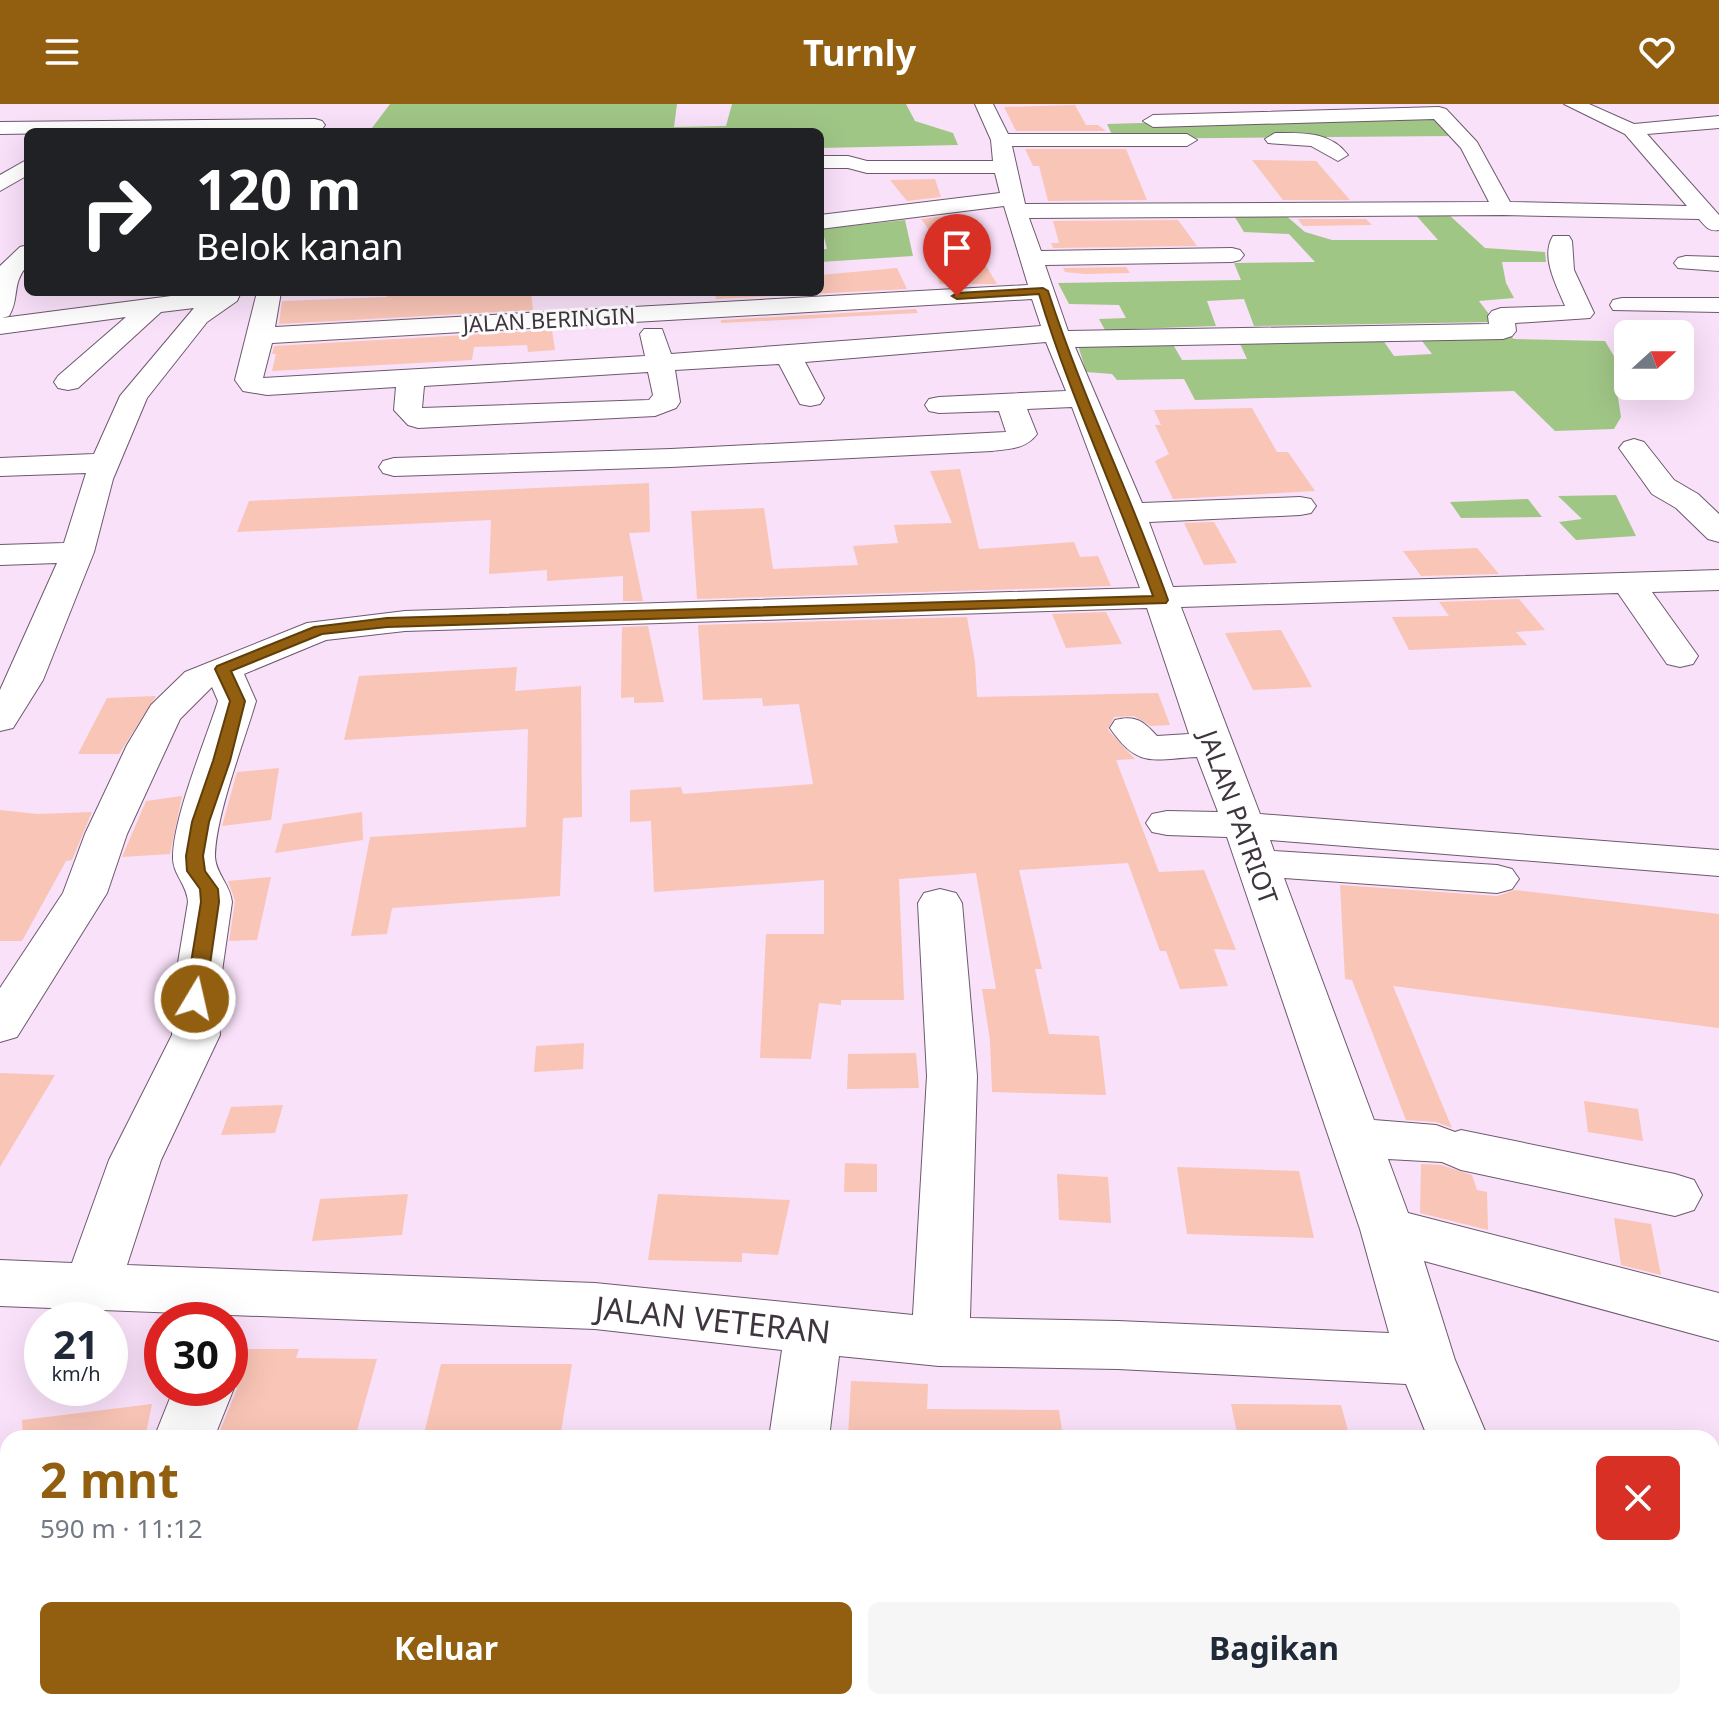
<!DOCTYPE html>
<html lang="id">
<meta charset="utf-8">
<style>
:root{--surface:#fff;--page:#f6f6f7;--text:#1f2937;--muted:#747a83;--accent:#925f10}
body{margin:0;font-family:"Noto Sans",sans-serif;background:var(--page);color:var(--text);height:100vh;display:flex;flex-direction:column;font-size:30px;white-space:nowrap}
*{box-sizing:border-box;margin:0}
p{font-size:26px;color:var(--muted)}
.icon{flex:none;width:44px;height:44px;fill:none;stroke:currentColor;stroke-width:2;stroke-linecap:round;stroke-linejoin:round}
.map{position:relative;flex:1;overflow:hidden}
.panel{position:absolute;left:0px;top:1326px;width:1720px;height:280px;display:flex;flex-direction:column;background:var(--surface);border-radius:24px 24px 0 0;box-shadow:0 8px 32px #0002}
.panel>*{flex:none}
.top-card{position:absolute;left:24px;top:24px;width:800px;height:168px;border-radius:12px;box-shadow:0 8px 32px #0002;background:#202124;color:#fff;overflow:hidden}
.needle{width:52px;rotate:69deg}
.controls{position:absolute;left:1614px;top:216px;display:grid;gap:16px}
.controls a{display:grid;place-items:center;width:80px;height:80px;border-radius:12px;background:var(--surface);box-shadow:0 8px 32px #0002;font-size:40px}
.speed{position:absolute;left:24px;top:1198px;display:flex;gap:16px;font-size:40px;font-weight:700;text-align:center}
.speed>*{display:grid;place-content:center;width:104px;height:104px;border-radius:50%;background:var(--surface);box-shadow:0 8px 32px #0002;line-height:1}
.speed small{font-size:20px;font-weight:400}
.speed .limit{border:12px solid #d22;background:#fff;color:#111}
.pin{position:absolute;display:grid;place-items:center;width:68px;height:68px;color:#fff;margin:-82px -34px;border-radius:50% 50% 50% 0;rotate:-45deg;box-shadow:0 0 8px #0007}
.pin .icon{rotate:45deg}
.me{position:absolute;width:88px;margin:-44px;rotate:9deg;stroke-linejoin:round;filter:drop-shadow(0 0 6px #0008)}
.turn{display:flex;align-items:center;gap:28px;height:168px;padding:0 40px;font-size:36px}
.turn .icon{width:104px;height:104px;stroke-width:2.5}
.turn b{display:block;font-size:56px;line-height:68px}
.round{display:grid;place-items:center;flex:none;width:84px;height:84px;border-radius:12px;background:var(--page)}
.headline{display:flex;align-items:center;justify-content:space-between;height:136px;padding:0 40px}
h1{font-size:48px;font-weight:700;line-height:60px;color:var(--accent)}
.action{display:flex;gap:16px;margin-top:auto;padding:16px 40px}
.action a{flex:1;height:92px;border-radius:12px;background:var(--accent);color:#fff;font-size:32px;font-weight:700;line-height:92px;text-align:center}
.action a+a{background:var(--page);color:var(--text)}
header{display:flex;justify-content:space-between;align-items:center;height:104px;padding:0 40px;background:var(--accent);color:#fff;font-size:36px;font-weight:700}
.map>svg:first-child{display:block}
.green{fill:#a0c686}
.building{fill:#f9c5b6}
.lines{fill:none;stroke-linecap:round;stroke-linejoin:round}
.minor-casing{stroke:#6d596e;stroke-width:2}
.minor{fill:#fff;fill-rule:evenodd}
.route{fill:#925f10;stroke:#5f3e0a;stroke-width:2}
.labels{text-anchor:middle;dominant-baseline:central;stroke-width:6;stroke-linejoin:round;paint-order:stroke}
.far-street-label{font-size:22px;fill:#3e353e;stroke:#fff}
.street-label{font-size:26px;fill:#3e353e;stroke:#fff}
.near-street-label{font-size:32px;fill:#3e353e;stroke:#fff}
</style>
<header><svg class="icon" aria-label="menu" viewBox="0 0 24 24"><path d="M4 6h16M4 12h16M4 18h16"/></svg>Turnly<svg class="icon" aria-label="heart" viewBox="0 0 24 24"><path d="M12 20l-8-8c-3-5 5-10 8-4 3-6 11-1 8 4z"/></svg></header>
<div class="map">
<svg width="1719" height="1606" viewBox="0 0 1719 1606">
<rect width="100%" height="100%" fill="#f9e1f9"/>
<path class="green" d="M390 0H677L674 23 726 22 732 0H906L915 17 953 29 958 41 820 44V28H369Z
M1434 10 1454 32 1114 35 1107 20Z
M1414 109H1447L1485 144 1545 148 1546 158H1502L1506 179 1514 194 1479 197 1495 218 1254 222 1244 195 1207 197 1216 222 1105 226 1099 215 1126 214 1119 201 1069 200 1058 179 1241 176 1234 159 1315 158 1289 130 1244 128 1233 110H1284L1305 128 1332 136H1438Z
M905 116 913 152 820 158V145H827L822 125Z
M1412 224H1499L1514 235 1605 237 1627 274 1618 294 1621 313 1614 325 1555 327 1514 287 1195 296 1184 275 1117 276 1112 270 1086 268 1078 241 1171 237 1182 256 1247 255 1235 229 1376 226 1394 252 1432 250Z
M1616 391 1636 432 1576 436 1559 418 1582 415 1558 392Z
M1528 395 1542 413 1461 414 1450 398Z"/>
<path class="building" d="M1075 1 1086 21H1098L1106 27H1016L1004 3Z
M1025 45H1126L1147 96 1048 97 1039 62H1033Z
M1252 56 1316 57 1350 96H1283Z
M935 75 941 93 907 97 890 76Z
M947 112 949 119 958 118 987 160H985L997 180H940L924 142 940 141 921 115Z
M1298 115H1366L1372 121 1303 122Z
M1178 116 1197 142 1053 144 1051 139H1059L1053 117Z
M1126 163 1130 169 1085 170 1065 168 1063 164Z
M897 164 907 185 716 195 715 188H820V171Z
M388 188H531L533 206 279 220 282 197 387 193Z
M916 205 918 209 721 219V216Z
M552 226 555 246 528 248 527 241 474 243 472 256 272 267 276 250H272L274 242Z
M1252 304 1277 348H1288L1315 387 1173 395 1155 357 1169 350 1155 321H1161L1154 306Z
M960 365 979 445 1074 438 1080 453 1098 452 1111 482 697 495 691 407 764 404 773 465 858 461 853 442 898 439 894 421 952 419 930 367Z
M649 379 650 428 629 429 643 497H623V472L547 477V466L489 470 491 416 237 428 249 397Z
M1214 418 1237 459 1204 461 1184 419Z
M1477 444 1499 470 1421 472 1403 447Z
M1519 495 1545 526 1516 528 1527 541 1409 546 1392 513 1449 512 1439 498Z
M1106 508 1122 540 1066 544 1052 510Z
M967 513 975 558 977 593 1158 589 1170 621 1151 622 1134 612 1114 613 1108 626 1135 655 1116 656 1159 768 1204 766 1236 846 1214 845 1228 882 1180 885 1166 847H1160L1128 759 1019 766 1042 865H1035L1049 930 1099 932 1106 991 992 988 990 936 982 885H996L976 769 899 775 904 896H841V901L819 899 811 955 760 954 766 830H824V776L654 788 651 717 630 718V686L681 683 683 690 813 680 799 600 763 602 762 594 703 596 698 521Z
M648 522 664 598 634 599V593L621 594 622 523Z
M1281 526 1312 583 1253 586 1225 529Z
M517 563 515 587 581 582 582 713 563 714 560 792 392 804 387 830 351 832 370 733 526 723 528 625 344 636 359 572Z
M156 592 119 650H78L107 594Z
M279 664 271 716 222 722 237 668Z
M182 692 170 750 122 753 146 697Z
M0 706 37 710 92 708 72 756 66 757 22 837H0Z
M362 708 363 736 275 749 283 720Z
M271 773 257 836 229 837 235 797 228 777Z
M1340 781 1497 792 1515 786 1719 810V924L1393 882 1452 1024 1436 1018 1406 1016 1352 876 1345 875Z
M584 939 583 965 534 968 536 942Z
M916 949 919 984 847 985 848 950Z
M0 969 55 971 0 1063Z
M1584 997 1638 1005 1643 1037 1588 1028Z
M283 1001 275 1029 221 1031 231 1003Z
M845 1059 877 1060V1088H844Z
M1421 1060 1441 1061 1472 1071 1477 1086 1487 1088 1488 1126 1420 1109Z
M1177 1063 1299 1067 1314 1134 1187 1130Z
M1057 1070 1108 1073 1111 1119 1059 1116Z
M408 1090 402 1131 312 1137 320 1095Z
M658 1090 790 1096 778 1151 742 1149V1158L648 1156Z
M1614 1114 1651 1120 1661 1171 1621 1161Z
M236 1245H299L296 1254 377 1255 355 1334H217L237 1285 230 1273V1262Z
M441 1260H572L560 1334H423Z
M851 1277 928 1280 927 1305 1059 1306 1063 1334H848Z
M152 1300 145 1334H23L22 1316Z
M1231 1300 1341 1301 1350 1334H1238Z"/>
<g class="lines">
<g class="minor-casing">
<path id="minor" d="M975 0H993L1008 30H1187L1197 36 1187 42H1012L1025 100 1489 98 1461 44 1434 15 1153 23 1143 17 1153 11 1439 3 1446 5 1477 38 1510 98 1687 102 1625 30 1564 0H1589L1634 20 1719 12V24L1647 30 1719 111V126C1709 128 1705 122 1699 115L1503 111 1029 114 1041 147 1232 144 1240 146 1244 151 1240 156 1232 158 1045 161 1068 227 1489 220 1488 212 1492 207 1501 204 1565 202C1557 182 1540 153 1553 132H1569L1572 137 1574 166 1594 209 1590 214 1515 219 1516 227 1512 232 1503 235 1075 243 1142 399 1300 393 1311 395 1316 402 1311 409 1300 411 1149 418 1173 483 1719 466V486L1652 488 1698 552 1693 560 1680 563 1667 560 1618 489 1181 503 1260 710 1719 746V772L1270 736 1274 747 1497 761 1512 765 1519 775 1512 785 1497 789 1284 774 1374 1016 1436 1021 1455 1028 1461 1026 1675 1070 1694 1076 1702 1091 1694 1106 1675 1112 1461 1066 1442 1058 1388 1055 1408 1109 1719 1189V1237L1424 1157 1455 1256 1488 1334H1428L1406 1280 1118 1265 939 1262 839 1252 829 1334H769L782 1246 595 1225 0 1202V1156L72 1159 109 1056 172 931V895L188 798C187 780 172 770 173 752 174 711 205 638 218 597L212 583 180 615 127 730 107 789 17 933 0 938V884L63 789 85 730 127 641 151 601 185 568 307 519 405 507 1140 484 1072 303 1027 305 1037 330C1026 345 1009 345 992 347L671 363 394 372 383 369 379 363 383 357 394 354 671 345 1006 328 999 307 939 309 929 307 925 301 929 295 939 293 1066 287 1046 238 805 258 824 294 820 300 810 302 800 300 779 260 675 266 680 298 676 304 655 312 418 324 408 321 394 306 396 283 267 291 243 287 235 276 257 188H281L275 223 1028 181 1004 102 820 125V111L1000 89 995 69H867L848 64H820V52H848L867 57H993L991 36ZM1032 195 1041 222 671 250 662 225H644L640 230 645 252 263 274 272 239ZM648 268 653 291 649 296 422 304 424 282ZM1147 504 1189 630 1157 632C1143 617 1136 611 1115 616L1110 624C1138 665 1153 655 1197 653L1218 708 1167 707 1152 710 1146 719 1152 728 1167 731 1227 733 1360 1125 1389 1229 1118 1217 970 1214 977 972 962 799 956 789 940 785 924 789 918 799 927 972 913 1211 595 1179 127 1161 161 1056 220 931 218 895 232 798C230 780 216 770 215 753 215 713 244 638 256 597L244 570 326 536 405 527Z
M315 15 322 17 325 21 322 25 0 30V18Z
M1275 29C1302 29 1330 27 1348 51L1338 57 1311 42 1268 39 1265 35Z
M28 55V71L0 87V71Z
M28 141V161C11 179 20 194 9 212L2 214 202 188H241L237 197 207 218 147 294 113 375 94 448 43 576 13 624 0 627V586L57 459 0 461V441L64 439 86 369 0 372V354L94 350 120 292 194 204 161 208 78 284 68 286 58 284 54 278 58 272 126 213 0 230V162L20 143Z
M1686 152 1719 153V167L1678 164 1674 159 1678 154Z
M1622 194H1719V208L1613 206 1610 201 1613 196Z
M1634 335 1644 338 1674 376 1698 390 1719 410V438L1708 435 1676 404 1652 390 1619 344 1624 338Z
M230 1276 234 1284 214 1334H154L174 1284H230Z
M241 1598H311L310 1606H240Z
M1474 1598H1594L1590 1606H1470Z"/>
</g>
<use href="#minor" class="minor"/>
</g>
<path class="route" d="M1043 184 1048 187C1082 292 1131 392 1168 496L1166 499 387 523 322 530 231 567 245 597 230 657 209 718 203 752 205 767 218 785 219 798 205 895 195 901 188 900 185 895 201 798 200 785 187 767 186 752 192 718 213 657 230 597 215 565 217 562 314 523 387 514 1153 492C1117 391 1070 293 1039 190L957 195 952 192 957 189Z"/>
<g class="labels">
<g class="far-street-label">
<text transform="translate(549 215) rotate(-3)">JALAN BERINGIN</text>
</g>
<g class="street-label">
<text transform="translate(1239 713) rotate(70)">JALAN PATRIOT</text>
</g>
<g class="near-street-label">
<text transform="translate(713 1215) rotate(6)">JALAN VETERAN</text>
</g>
</g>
</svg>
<div class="controls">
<a><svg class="needle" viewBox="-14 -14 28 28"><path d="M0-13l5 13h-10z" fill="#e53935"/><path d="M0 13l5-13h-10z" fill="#747a83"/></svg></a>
</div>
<div class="speed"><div>21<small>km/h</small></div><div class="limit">30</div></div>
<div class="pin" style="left:957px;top:192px;background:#d93025"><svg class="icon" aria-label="arrive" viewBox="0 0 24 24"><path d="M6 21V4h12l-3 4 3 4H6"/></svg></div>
<svg class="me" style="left:195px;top:895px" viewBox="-20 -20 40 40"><circle r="17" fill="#925f10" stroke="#fff" stroke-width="3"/><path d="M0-11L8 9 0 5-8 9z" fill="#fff"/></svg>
<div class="top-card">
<div class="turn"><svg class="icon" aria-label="right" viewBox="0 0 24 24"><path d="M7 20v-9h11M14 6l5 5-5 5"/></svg><div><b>120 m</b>Belok kanan</div></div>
</div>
<section class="panel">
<div class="headline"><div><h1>2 mnt</h1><p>590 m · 11:12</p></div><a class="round" style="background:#d93025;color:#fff"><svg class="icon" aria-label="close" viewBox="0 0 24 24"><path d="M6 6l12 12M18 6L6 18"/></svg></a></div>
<div class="action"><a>Keluar</a><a>Bagikan</a></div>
</section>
</div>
